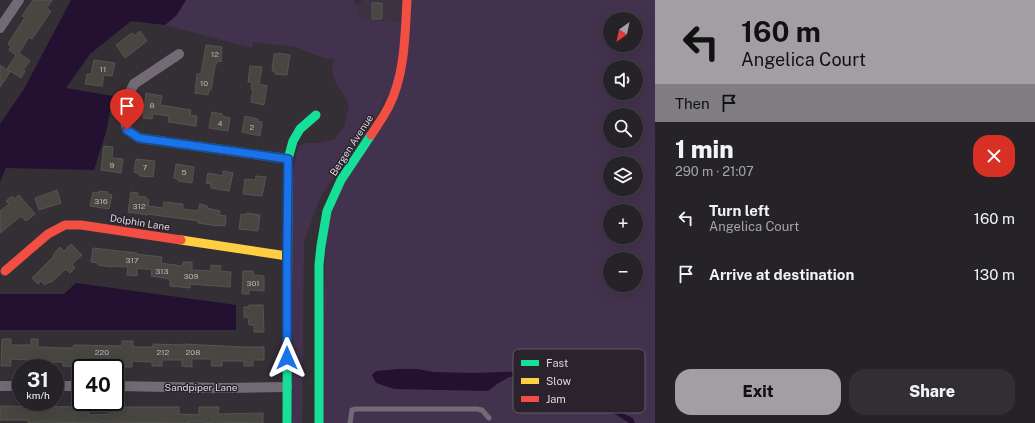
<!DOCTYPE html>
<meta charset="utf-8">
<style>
:root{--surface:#262328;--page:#322f34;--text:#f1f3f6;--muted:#a4a4a8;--line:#424045;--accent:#a29ea4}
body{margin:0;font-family:"Public Sans",sans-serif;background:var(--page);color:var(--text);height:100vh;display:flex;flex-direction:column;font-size:15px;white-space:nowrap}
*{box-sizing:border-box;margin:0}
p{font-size:13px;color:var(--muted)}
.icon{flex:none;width:22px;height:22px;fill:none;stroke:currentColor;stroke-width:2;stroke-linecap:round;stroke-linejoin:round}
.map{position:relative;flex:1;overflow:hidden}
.drawer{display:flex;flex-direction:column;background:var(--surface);width:380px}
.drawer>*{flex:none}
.guide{background:#a29ea4;color:#111;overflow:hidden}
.needle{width:26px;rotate:213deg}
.fabs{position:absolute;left:603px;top:12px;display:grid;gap:8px}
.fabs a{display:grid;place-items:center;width:40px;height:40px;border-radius:50%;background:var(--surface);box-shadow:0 4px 16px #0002,0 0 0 1px var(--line);font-size:20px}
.speed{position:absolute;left:12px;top:359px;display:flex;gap:8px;font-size:20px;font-weight:700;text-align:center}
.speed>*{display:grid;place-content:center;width:52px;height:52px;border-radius:50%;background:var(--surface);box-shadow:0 4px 16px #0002,0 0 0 1px var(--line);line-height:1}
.speed small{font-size:10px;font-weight:400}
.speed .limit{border:2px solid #111;border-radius:6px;background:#fff;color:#111}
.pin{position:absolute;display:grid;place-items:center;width:34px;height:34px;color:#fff;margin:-41px -17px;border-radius:50% 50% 50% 0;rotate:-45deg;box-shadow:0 0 4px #0007}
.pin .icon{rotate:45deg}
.me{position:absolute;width:44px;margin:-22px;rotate:0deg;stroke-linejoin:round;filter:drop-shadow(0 0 3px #0008)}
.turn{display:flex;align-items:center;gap:14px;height:84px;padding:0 20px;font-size:18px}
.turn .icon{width:52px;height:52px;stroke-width:2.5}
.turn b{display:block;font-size:28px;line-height:34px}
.then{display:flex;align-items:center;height:38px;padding:0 20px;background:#0003;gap:8px;font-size:15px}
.round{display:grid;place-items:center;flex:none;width:42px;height:42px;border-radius:16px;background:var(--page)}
.headline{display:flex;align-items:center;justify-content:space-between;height:68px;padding:0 20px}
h1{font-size:24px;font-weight:800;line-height:30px}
.action{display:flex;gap:8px;margin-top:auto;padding:8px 20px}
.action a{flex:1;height:46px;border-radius:16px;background:var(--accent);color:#111;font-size:16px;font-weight:800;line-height:46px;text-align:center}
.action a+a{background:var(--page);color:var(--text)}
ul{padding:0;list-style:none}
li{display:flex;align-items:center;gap:12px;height:56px;padding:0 20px}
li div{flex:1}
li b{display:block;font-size:15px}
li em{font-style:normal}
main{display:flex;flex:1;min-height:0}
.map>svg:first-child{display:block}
.built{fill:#3c3242}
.green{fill:#43324d;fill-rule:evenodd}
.water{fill:#241030}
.building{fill:#474641;stroke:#555454}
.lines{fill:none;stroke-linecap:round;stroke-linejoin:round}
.lane{stroke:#726b76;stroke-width:5}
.street{stroke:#726b76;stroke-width:10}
.fast{stroke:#16e098;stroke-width:9}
.slow{stroke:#ffcf43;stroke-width:9}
.jam{stroke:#f24e42;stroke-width:9}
.route-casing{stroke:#114b97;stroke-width:10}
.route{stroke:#1a73e8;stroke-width:7}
.labels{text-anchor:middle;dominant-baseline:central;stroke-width:3;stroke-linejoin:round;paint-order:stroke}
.number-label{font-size:8px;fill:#b8b4b8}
.street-label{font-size:10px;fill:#ddd9e0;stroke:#2a232e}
.key{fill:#2a232e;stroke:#605a63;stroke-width:1}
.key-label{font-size:11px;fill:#ddd9e0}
</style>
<main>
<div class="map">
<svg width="655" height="423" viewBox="0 0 655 423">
<rect width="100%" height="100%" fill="#332f35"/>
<path class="built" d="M362 0H405L406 22 382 21 360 17 357 10Z"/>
<path class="green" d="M186 0H356L354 2 357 6 360 3 357 10 360 17 382 21 405 22 407 0H655V423H319L327 211 376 127 397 64 388 91 378 114 368 132 348 156 321 196 304 241 302 423H292V177L298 147 305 143H319L335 139 344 127 349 105 346 99 336 84 332 69 334 59 324 58 294 47 253 42 252 48 165 25 176 16ZM610 19H636V45H610ZM610 67H636V93H610ZM610 115H636V141H610ZM610 163H636V189H610ZM610 211H636V237H610ZM610 259H636V285H610Z"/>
<path class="water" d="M71 0H186L176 16 165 25 131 21 90 54 66 88 113 96 106 132 94 170 6 168 0 182V124L24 89Z
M76 283 236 305V330H0V294H64Z
M398 369H417L434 372 472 373 537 371 577 378 581 383 609 392C617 406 617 412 633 418L635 423H629L590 398 554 381 541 377H509L497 384 488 391 394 389 376 383 372 375 376 371Z"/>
<path class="building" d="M33 0H52L47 8 51 11 32 39 29 37 19 53 30 61 23 70 25 71 21 78 7 69 16 55 9 50 11 46 8 44 25 17 22 16Z
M372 3H382V19H372Z
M140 31 147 41 125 58 116 45 132 33 134 36Z
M206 45 222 47 221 62 217 61 216 65H215L211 90H209L208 95 195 93 197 74H201Z
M278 53 290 55 287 75 275 74V71H272L274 54H278Z
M94 60 115 63 112 76 104 75 102 86 85 84 87 74H91Z
M0 65 10 72 0 87Z
M250 66 262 67 259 84 267 86 264 105 251 102 253 89H251L252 82H248Z
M146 93 162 96 160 105 191 110 190 115 197 116 196 126 168 122 169 116 153 114 152 119 143 118Z
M212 112 222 114V116L230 118 228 131 209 128Z
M245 116 258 119 257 121 262 122 260 136 242 132Z
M104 146 113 147 112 158 123 159 121 173 101 170Z
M136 159 155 161 153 177 140 176 138 173 134 172Z
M176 164 194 167 192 183 178 181V179L174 178Z
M223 171 233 173 229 191 211 188V184L206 183 208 173 223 176Z
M256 176 266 177 262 196 243 194 245 179 255 180Z
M57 190 61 203 39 210 35 198Z
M99 191 108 192 107 194 112 195 109 209 90 206 93 192 99 193Z
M131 192 138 193 137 196 146 197V199L149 200 148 206 163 208 164 202 183 204V209L198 211 200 204 207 206V208L220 211 219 215 226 216 225 226 218 225V226L198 223 199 221 147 214V215L128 212Z
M19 195 35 214 26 221 21 216 0 233V211L9 204 6 201 12 196 14 199Z
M246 213 260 215 258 231 239 229 241 214 245 215Z
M71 244 82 255 72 264 75 268 70 273 66 269 50 283 49 282 45 285 41 281 38 284 32 278 54 256 53 255 60 247 64 251Z
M93 248 137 253 136 254 162 257 161 263 182 266 183 262H192V270L211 271V265L221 266 220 271 231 272 230 287 190 284V288L170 286V279L151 276 152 270 137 268V276L127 275 128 267 112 266 111 267 98 265V263L91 262Z
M243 271H253V275L264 276V291L249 290V294H242Z
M249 305H263L264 332H254V325H249L248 317H244V307H249Z
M2 339H11V345H31V339H38V347L66 348H72L74 345 122 346V341H133V347H153V344L183 345V344L243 347H264V360H253V366H244V361H222V366H211L212 359H192V367L182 366V360H162V366H152V362L132 361V367H122V359H102V366H82V367L63 366V362H42V366H32V360L11 359V366H1Z
M0 406 89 407V415L110 414 111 407H179V414L199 415V407H219L218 414 263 413V423L213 422V423H205V422H189V423L100 422V423L39 422V423H28V420H0Z"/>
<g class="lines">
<path class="lane" d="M350 423 352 410 356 409H477L482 410 489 418"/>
<path class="street" d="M0 28 19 0
M179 54 134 84 128 96 124 117 127 130 139 138 288 159
M0 386H21
M55 386H81
M115 386 223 388 287 387"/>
<path class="fast" d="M287 423 288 159 293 141 300 129 316 115
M319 423V265L321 246 327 211 341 180 371 135"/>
<path class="slow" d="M181 240 287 256"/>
<path class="jam" d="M371 135C377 126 384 116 389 106 405 74 405 35 407 0
M5 271 48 234 65 225H81L181 240"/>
</g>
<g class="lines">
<g class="route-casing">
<path id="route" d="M127 130 139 138 288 159 287 256V358"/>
</g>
<use href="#route" class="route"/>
</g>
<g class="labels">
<g class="number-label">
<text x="215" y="54">12</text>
<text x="103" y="69">11</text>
<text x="204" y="83">10</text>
<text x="152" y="105">8</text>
<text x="220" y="123">4</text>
<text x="252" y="127">2</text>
<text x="112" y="165">9</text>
<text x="145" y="167">7</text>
<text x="184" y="172">5</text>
<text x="101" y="201">316</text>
<text x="139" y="206">312</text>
<text x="132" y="260">317</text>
<text x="162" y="271">313</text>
<text x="191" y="276">309</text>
<text x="253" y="283">301</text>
<text x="102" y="352">220</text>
<text x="163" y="352">212</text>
<text x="193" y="352">208</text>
</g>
<g class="street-label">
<text transform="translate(351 145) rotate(-57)">Bergen Avenue</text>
<text transform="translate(140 222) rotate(9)">Dolphin Lane</text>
<text x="201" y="387">Sandpiper Lane</text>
</g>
</g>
<rect x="513" y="349" width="132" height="64" rx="6" class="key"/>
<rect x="521" y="360" width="18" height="6" fill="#16e098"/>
<rect x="521" y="378" width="18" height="6" fill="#ffcf43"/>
<rect x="521" y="396" width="18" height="6" fill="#f24e42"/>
<g class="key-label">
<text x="546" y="367">Fast</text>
<text x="546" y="385">Slow</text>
<text x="546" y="403">Jam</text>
</g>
</svg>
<div class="fabs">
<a><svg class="needle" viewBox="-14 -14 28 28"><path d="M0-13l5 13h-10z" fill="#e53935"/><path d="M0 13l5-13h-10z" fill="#a4a4a8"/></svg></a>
<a><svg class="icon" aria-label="sound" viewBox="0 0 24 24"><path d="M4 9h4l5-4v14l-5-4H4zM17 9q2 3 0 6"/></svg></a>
<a><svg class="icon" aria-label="search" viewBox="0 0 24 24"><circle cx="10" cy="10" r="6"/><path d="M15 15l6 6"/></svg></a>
<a><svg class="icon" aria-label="layers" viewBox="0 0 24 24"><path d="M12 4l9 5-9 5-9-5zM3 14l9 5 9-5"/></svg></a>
<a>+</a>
<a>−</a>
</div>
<div class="speed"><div>31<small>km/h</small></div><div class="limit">40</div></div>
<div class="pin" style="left:127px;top:130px;background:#d93025"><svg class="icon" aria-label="arrive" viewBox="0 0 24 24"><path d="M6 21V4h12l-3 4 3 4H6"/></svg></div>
<svg class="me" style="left:287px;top:358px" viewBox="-20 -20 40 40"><path d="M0-17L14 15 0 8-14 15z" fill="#1a73e8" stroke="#fff" stroke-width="4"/></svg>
</div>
<section class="drawer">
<div class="guide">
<div class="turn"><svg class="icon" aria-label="left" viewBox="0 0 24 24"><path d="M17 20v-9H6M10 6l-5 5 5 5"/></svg><div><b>160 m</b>Angelica Court</div></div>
<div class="then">Then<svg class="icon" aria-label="arrive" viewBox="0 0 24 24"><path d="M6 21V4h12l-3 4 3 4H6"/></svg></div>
</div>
<div class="headline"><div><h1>1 min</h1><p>290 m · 21:07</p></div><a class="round" style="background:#d93025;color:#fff"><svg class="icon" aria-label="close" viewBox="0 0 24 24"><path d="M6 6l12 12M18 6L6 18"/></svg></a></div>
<ul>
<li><svg class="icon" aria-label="left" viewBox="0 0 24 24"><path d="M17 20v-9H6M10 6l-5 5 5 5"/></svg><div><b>Turn left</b><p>Angelica Court</p></div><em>160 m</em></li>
<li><svg class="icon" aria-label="arrive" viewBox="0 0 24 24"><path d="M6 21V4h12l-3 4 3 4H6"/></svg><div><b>Arrive at destination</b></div><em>130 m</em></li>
</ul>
<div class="action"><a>Exit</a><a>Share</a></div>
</section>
</main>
